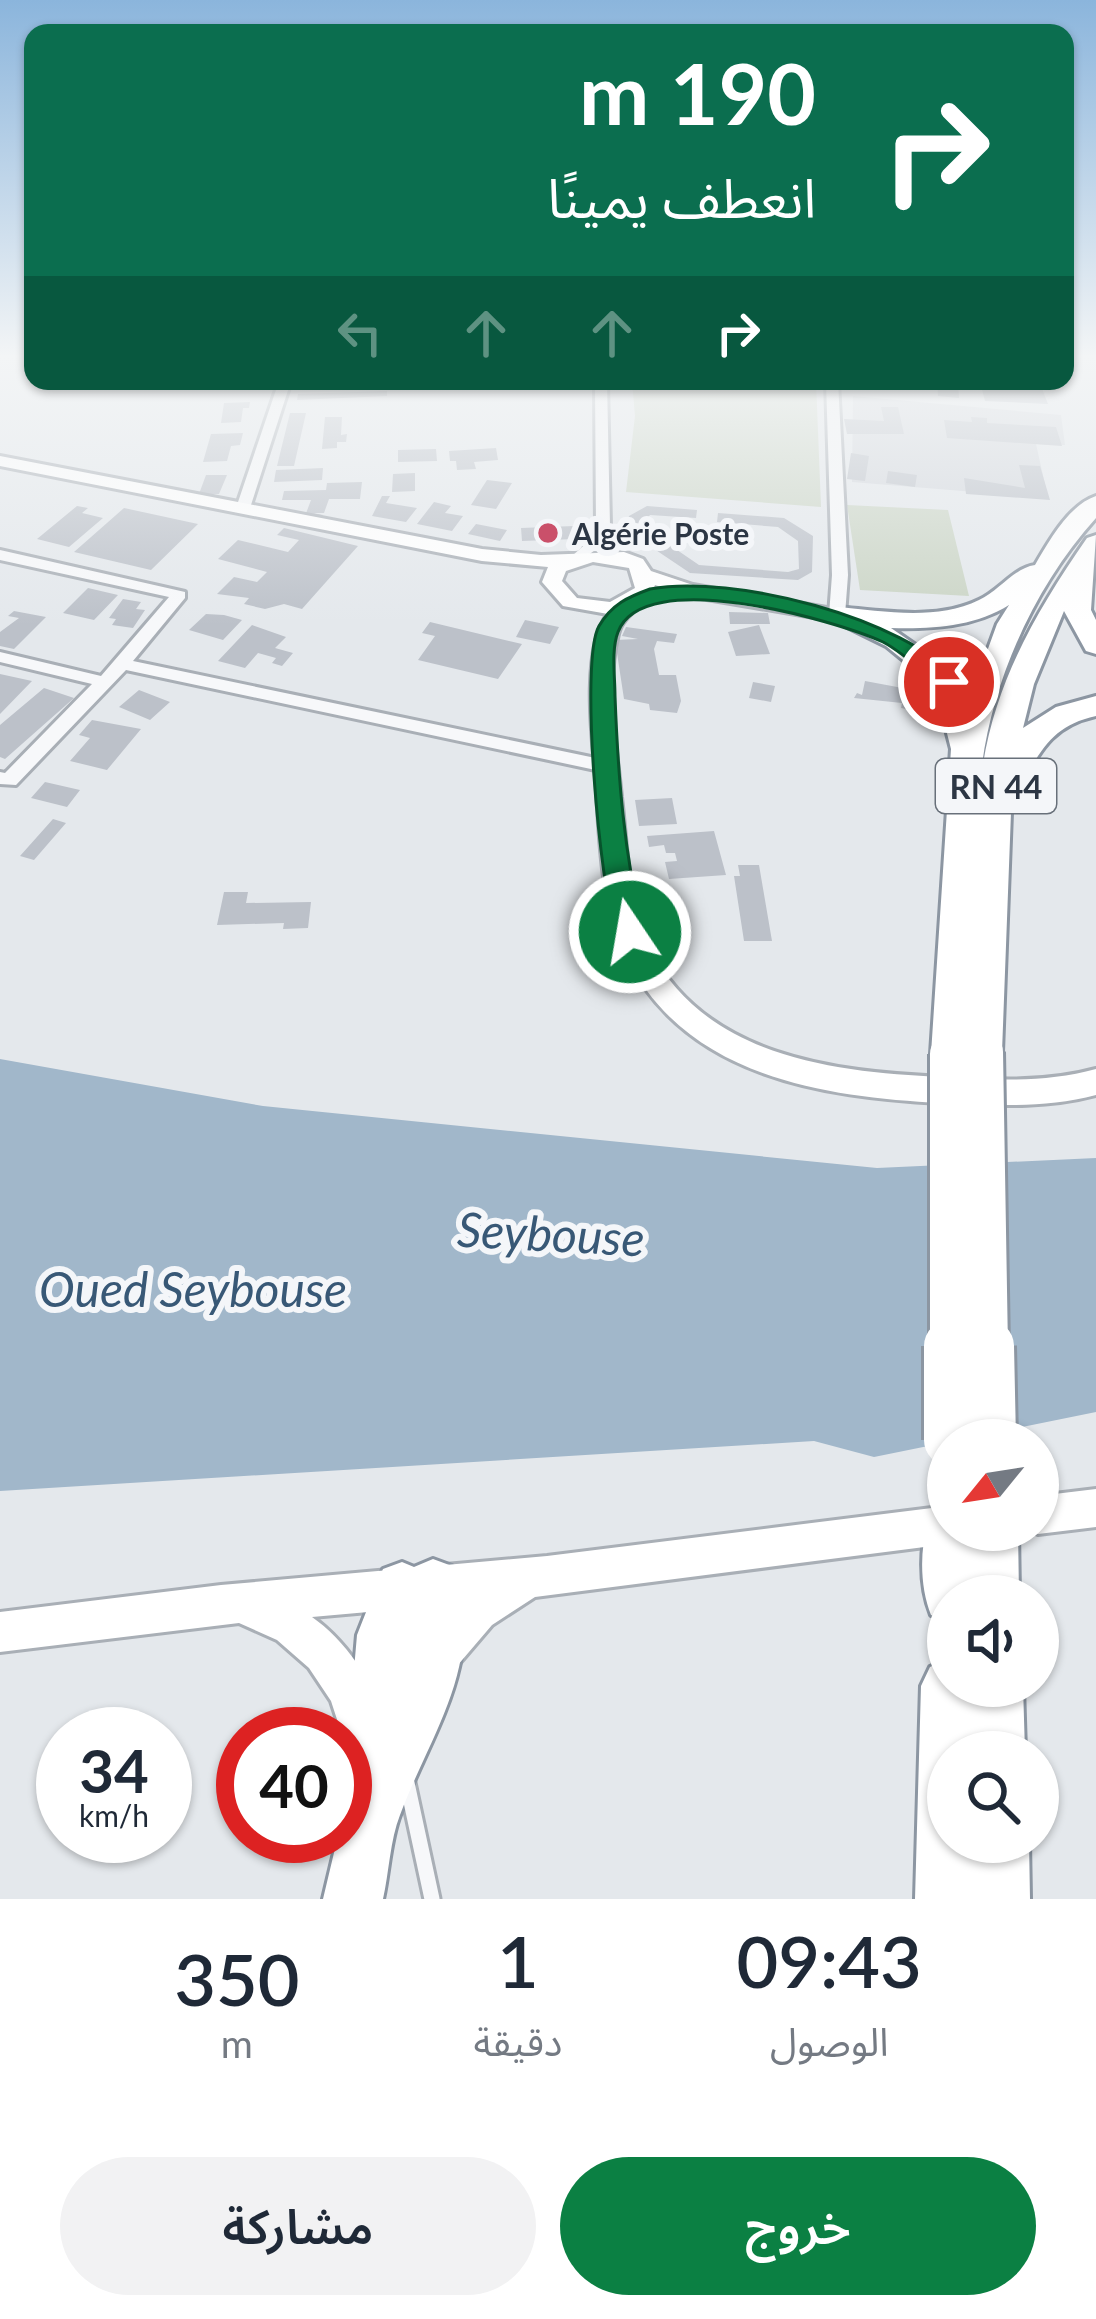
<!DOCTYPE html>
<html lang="ar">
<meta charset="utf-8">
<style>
:root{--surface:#fff;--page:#f2f2f3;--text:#1f2937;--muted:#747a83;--accent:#0b8043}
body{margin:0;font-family:Lato,"Noto Sans Arabic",sans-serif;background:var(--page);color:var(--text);direction:rtl;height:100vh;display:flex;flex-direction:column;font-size:45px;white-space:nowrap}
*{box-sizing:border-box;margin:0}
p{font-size:39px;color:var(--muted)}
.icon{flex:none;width:66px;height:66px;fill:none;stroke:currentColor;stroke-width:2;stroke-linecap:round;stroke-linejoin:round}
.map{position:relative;height:1899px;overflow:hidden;direction:ltr}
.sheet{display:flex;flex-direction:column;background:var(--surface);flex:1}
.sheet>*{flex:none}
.guide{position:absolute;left:24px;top:24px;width:1050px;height:366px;border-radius:24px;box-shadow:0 3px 9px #0004;direction:rtl;background:#0b6e4f;color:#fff;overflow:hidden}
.needle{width:78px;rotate:240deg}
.tools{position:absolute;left:927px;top:1419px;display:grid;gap:24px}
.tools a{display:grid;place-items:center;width:132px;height:132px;border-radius:50%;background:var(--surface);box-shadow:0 3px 9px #0004;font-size:60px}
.speed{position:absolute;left:36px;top:1707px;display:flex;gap:24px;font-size:60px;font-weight:700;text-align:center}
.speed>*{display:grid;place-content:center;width:156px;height:156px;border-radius:50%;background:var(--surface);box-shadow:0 3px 9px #0004;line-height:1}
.speed small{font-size:30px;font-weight:400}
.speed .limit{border:18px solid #d22;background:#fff;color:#111}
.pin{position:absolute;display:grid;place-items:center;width:102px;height:102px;color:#fff;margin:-51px;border:6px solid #fff;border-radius:50%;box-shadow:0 3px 12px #0007}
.me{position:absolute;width:132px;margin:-66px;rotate:348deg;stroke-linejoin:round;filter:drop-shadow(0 0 9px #0008)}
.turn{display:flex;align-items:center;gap:42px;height:252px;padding:0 60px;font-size:54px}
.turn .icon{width:156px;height:156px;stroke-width:2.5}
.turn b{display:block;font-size:84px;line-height:102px}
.lanes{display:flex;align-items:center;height:114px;padding:0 60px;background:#0003;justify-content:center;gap:60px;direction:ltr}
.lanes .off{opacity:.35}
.eta{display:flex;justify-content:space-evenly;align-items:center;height:204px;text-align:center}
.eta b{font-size:72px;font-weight:600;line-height:84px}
.action{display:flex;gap:24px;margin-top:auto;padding:24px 60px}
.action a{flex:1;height:138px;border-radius:72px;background:var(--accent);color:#fff;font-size:48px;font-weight:600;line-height:138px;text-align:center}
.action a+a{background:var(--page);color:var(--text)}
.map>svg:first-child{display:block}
.built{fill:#d3d7dd}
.green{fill:#cbd5c6}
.water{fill:#a1b7ca}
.building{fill:#bcc1c9}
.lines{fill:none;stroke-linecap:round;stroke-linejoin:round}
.lane-casing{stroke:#a9afb6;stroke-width:21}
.street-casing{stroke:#a9afb6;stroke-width:6}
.secondary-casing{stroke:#a9afb6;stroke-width:6}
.highway-casing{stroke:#8c96a2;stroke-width:6}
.lane{stroke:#f7f8fa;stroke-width:15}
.street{fill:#f7f8fa;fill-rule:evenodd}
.secondary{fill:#fff;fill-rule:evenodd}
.highway{fill:#fff;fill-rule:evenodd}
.highway-bridge-far1-casing{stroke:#8c96a2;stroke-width:46;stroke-linecap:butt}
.highway-bridge-casing{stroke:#8c96a2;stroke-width:58;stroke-linecap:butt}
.highway-bridge-far1{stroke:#fff;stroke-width:40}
.highway-bridge{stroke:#fff;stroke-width:52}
.route{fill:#0b8043;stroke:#07532c;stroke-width:3}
.poi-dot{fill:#ca506a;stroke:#f4f6f9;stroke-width:4.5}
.labels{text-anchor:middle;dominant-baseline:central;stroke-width:12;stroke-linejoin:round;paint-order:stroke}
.far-poi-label{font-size:30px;font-weight:bold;fill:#2c3644;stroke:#f4f6f9;text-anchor:start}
.shield{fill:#f4f6f9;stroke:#68707a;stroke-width:3}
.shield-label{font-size:33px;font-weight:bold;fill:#2c3644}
.near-water-label{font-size:48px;font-style:italic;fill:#385876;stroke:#f4f6f9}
</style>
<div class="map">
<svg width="1096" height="1899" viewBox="0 0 1096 1899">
<rect width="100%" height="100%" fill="#e4e8ec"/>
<path class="built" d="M853 396 1061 415 1065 445 1036 444 1048 498 852 482Z"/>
<path class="green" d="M632 381H816L821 507 626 492 635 416Z
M847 505 948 510 969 596 860 590Z"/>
<path class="water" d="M0 1059 263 1106 877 1168 1096 1158V1412L874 1457 814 1441 0 1491Z"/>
<path class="building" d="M937 381H958L959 398 938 396Z
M980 382 1041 386 1048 404 985 401Z
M387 391V396L297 400 298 394Z
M250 402 249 408H243L241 422 221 423 224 403Z
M881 407H898L904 434H847L844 419 884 421Z
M290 413H306L294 466H277Z
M325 417H342L341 435 347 434 346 442H337V448L322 449Z
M971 417 987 418V423L1056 427 1062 446 947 438 944 420 972 422Z
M243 433 240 445 231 446 227 461 203 462 211 434Z
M496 448 498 460 474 462 476 469 457 470 456 461H450L449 451Z
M436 449 437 461 398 462V450Z
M851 453 869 456 865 481 847 479Z
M1019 465 1040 466 1050 500 966 494 964 478 1025 488Z
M323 468 322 480 274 482 276 470Z
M888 471 917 475 915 487 886 483Z
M415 473V491L392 492 393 474Z
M206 475H227L219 494H199Z
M487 480 512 483 496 509 471 505Z
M362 482 360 499H329L324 513H313L323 515 319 519 305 516 311 500H282L284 491 326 490 327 483Z
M382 496H390L386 503 417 508 406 522 372 516Z
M434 502 451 506 445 513 463 516 452 531 417 524Z
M77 506 88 508 82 513 103 518 69 547 37 539Z
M647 506 697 510 696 518 650 515 642 526 699 565 788 572 799 569 798 541 778 527 717 522 718 513 784 518 813 536 812 572 798 580 690 573 626 530 629 516Z
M124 508 198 524 151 570 74 552Z
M476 524 507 530 500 541 468 534Z
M574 526 576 539 522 541 521 528Z
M284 528 358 546 302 609 284 604 265 609 244 604 249 598 217 594 234 577 257 582 267 572 218 559 238 540 288 552 299 540 277 535Z
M88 588 118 595 94 620 63 613Z
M123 599 141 602 136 609 145 610 133 628 112 625 116 619 109 618Z
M14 611 46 617 14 649 0 646V632L19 618 8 616Z
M729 612 768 613 770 624H730Z
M206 614 224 615 242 620 223 640 189 630Z
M525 620 559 627 550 644 516 637Z
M430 622 522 644 498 679 418 660 435 636 422 633Z
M252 625 286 637 275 648 293 653 282 666 272 663 276 658 258 653 245 668 218 661Z
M759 625 770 654 736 656 728 632Z
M626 627 677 634 674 643 657 641 654 649 659 675H676L681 701 677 713 650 710 649 704 624 699 615 640 638 639 622 636Z
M0 674 32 681 0 714Z
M865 681 924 692 921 712 901 708 902 703 854 698 857 693 862 695Z
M753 682 775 686 771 702 749 698Z
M44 688 74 698 5 759 0 757V725Z
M139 690 170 702 150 720 119 707Z
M92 720 141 729 107 770 70 761 90 738 79 735Z
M45 782 80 790 67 807 31 798Z
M672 798 677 824 639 826 635 800Z
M53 819 66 823 34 860 20 856Z
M714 831 726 875 669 879 665 862 677 861 675 853H666L664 845 649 847 647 836Z
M738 865H759L772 941H744L734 876H740Z
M224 892H248L246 903 311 902 308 928 283 929 284 923 217 925Z"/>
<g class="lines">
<g class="lane-casing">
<path id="lane" d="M407 1783 432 1899"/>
</g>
<g class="street-casing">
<path id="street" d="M279 381H291L250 508 238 511 236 508Z
M595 381H607L610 526 602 545 580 561 572 556 590 540 596 526Z
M826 381H838L848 575 845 615 837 620 829 615 832 575Z
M0 550 185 592V598L133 661 605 760 614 766 605 772 126 670 16 785 0 784V772L5 773 92 684 0 662V652L101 676 169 597 0 560Z"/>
</g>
<g class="secondary-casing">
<path id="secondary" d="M0 456 482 549 541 555 624 552 643 559 651 571 693 585 844 611V619L837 621 689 596 655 585C649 605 623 612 618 634 605 684 616 746 621 797 627 846 627 904 650 949 705 1057 834 1072 942 1077 995 1080 1045 1083 1096 1069V1095C1044 1109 994 1105 941 1103 822 1097 684 1076 626 956 600 902 600 834 596 776 592 735 582 647 608 614L563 606 542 582 548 567 482 561 0 466ZM593 562 629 568 635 588 610 602 577 598 562 581 566 571Z
M1096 1489V1527L1038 1534 1028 1530H1038V1496Z
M948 1506V1530H965L962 1539 948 1544 535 1597 492 1625 457 1666 443 1672 429 1666 423 1652 429 1638 458 1604 312 1617C347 1641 394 1703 376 1747L361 1753 346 1747 331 1701 309 1668 277 1640 239 1623 0 1652V1612L221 1585 547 1556Z"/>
</g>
<g class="highway-casing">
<path id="highway" d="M1096 496V518C1029 592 983 700 979 799 986 697 1031 619 1087 538L1096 535 1091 610 1096 620V654L1086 651 1064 611 1034 684 1023 728 1056 707 1096 696V716C1054 725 1042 748 1022 783L1012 786 1002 1052 997 1064 983 1068 967 1059 964 1066 950 1070 936 1066 931 1054 951 749 935 686 886 646 823 615 837 607C883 611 936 621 979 600 999 591 1014 568 1035 565 1049 541 1069 505 1096 496ZM1009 605 997 624 969 701 959 675 891 628C932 629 974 627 1009 605Z
M948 1505V1530H1018L1019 1596H948V1622L931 1615C919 1585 919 1542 932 1512Z
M433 1559 452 1566C489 1658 430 1734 400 1815 390 1840 389 1873 383 1899H323L338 1836H345V1773L357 1635 383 1569 402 1562 414 1567Z
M948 1659V1686H1023L1025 1752H948V1842H1029L1030 1899H915L921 1686 930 1667Z"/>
</g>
<use href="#lane" class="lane"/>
<use href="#street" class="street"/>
<use href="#secondary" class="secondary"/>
<use href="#highway" class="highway"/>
<g class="highway-bridge-far1-casing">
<path id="highway-bridge-far1" d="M983 1052 988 1349
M950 1054V1349"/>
</g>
<g class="highway-bridge-casing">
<path id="highway-bridge" d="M950 1346V1440
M988 1346 990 1440"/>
</g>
<use href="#highway-bridge-far1" class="highway-bridge-far1"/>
<use href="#highway-bridge" class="highway-bridge"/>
</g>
<linearGradient id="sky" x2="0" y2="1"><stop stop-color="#8bb5dc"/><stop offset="0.57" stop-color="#f3f5f6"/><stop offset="1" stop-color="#f3f5f6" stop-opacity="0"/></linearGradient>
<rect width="1096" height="625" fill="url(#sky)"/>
<path class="route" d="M650 589C732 574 905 617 960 682L949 689 941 687C923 672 904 653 883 642 835 620 643 565 618 632 611 650 615 676 615 696 618 775 624 855 643 932L630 943C620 940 620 942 616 932 600 890 579 661 599 626 612 604 628 597 650 589Z"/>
<circle class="poi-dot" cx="548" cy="533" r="12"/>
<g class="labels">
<g class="far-poi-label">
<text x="572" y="533">Algérie Poste</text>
</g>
<rect class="shield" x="936" y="759" width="120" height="54" rx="9"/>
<g class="shield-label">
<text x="996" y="786">RN 44</text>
</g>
<g class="near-water-label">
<text transform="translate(551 1233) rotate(3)">Seybouse</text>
<text x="193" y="1288">Oued Seybouse</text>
</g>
</g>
</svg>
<div class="tools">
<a><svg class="needle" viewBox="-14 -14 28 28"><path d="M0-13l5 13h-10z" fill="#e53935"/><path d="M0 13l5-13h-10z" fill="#747a83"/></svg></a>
<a><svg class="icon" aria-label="sound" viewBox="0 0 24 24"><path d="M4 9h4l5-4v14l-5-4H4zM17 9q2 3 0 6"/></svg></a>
<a><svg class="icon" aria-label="search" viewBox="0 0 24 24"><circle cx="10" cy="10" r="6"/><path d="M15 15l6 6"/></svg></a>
</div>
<div class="speed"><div>34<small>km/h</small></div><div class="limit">40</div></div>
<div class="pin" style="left:949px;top:682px;background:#d93025"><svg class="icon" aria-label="arrive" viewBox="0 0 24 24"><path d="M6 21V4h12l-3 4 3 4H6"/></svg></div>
<svg class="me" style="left:630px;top:932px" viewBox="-20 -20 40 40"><circle r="17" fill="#0b8043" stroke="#fff" stroke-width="3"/><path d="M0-11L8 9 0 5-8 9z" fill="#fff"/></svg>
<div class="guide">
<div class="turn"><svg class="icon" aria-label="right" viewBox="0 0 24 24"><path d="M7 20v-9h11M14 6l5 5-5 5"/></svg><div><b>190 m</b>انعطف يمينًا</div></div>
<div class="lanes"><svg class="icon off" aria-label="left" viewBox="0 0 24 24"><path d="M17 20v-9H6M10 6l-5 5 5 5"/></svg><svg class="icon off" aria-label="ahead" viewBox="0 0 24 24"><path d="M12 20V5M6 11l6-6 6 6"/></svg><svg class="icon off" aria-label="ahead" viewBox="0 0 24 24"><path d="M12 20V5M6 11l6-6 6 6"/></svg><svg class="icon" aria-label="right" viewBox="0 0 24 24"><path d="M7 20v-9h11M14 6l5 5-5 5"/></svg></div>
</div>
</div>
<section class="sheet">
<div class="eta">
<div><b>09:43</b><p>الوصول</p></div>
<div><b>1</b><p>دقيقة</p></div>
<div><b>350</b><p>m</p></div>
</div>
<div class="action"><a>خروج</a><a>مشاركة</a></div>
</section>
